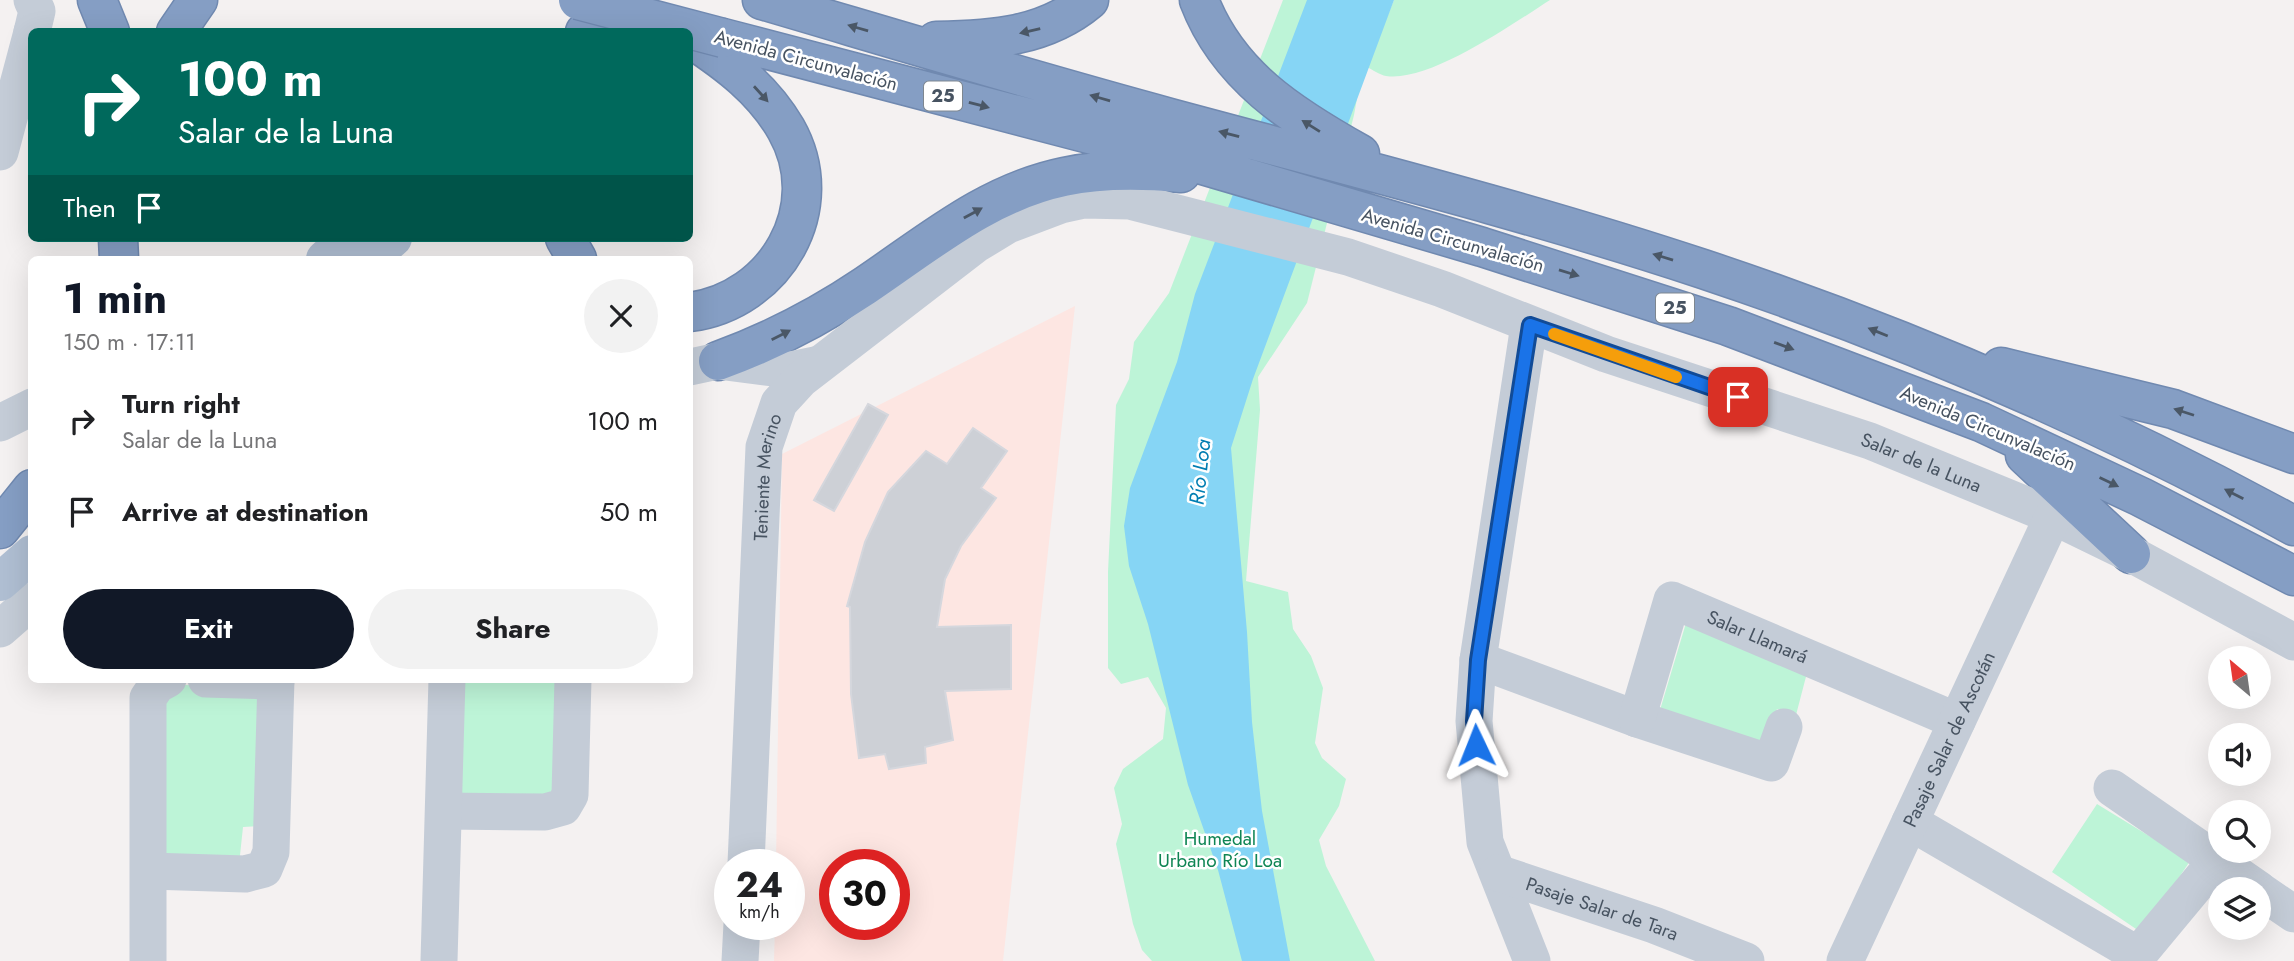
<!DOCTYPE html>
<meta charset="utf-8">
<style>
:root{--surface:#fff;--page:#f2f2f2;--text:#202124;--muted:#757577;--accent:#111827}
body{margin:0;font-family:Jost,sans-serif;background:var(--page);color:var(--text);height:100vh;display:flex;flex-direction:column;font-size:26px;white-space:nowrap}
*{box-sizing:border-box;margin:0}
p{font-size:23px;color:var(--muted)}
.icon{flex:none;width:38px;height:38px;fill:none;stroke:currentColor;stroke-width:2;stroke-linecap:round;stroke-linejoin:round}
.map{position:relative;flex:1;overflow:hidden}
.sheet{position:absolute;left:28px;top:256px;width:665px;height:427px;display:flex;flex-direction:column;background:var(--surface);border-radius:10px;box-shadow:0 7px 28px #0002}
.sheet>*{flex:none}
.top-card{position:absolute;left:28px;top:28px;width:665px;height:214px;border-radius:10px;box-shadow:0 7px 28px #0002;background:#00695c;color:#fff;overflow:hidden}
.needle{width:46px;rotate:331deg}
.tools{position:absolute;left:2208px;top:646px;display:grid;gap:14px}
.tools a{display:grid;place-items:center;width:63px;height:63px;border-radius:50%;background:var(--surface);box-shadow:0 7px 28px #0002;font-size:35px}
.speed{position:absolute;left:714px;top:849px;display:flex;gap:14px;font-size:35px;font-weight:700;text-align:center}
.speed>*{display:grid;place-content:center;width:91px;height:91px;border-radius:50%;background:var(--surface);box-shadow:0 7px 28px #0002;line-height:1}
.speed small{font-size:18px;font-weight:400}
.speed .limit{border:10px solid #d22;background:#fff;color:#111}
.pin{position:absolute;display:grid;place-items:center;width:60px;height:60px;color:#fff;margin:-30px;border-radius:14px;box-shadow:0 4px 10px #0006}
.me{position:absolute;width:77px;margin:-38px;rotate:358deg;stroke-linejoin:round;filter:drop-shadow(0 0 5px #0008)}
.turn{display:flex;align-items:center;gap:24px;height:147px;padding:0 35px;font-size:32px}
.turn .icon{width:91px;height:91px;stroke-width:2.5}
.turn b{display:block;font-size:49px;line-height:60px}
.then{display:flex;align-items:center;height:66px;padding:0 35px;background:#0003;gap:14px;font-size:26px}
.round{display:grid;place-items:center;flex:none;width:74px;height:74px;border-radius:37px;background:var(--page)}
.summary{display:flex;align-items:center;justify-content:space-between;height:119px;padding:0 35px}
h1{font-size:42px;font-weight:700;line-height:52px;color:var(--accent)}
.cta{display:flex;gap:14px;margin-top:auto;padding:14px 35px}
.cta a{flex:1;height:80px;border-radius:42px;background:var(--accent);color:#fff;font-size:28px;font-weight:700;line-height:80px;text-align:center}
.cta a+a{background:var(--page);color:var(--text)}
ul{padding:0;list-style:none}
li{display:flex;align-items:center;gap:21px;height:91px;padding:0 35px}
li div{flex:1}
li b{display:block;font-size:26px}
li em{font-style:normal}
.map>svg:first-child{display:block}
.medical{fill:#fde6e2;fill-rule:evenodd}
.green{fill:#bdf4d7}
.water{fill:#86d5f5}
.building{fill:#cdd0d6;stroke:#d5d7dd;stroke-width:2}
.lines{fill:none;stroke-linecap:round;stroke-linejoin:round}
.highway-casing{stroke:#7089b0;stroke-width:41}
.minor{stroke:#c4ccd7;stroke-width:37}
.major{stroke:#afbed2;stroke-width:38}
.highway{stroke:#859ec4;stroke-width:38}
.highway-bridge-casing{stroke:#7089b0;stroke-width:41;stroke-linecap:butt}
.highway-bridge{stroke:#859ec4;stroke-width:38}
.oneway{fill:#4a5766}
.route-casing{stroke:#114b97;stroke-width:18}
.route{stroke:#1a73e8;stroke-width:12}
.slow{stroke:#f59e0b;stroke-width:12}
.labels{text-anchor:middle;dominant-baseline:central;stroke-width:5;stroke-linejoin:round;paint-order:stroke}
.shield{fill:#fff;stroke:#7e8790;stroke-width:2}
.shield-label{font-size:18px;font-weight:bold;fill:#475361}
.street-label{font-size:19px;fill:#475361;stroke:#fff}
.park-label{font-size:19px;fill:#0f8554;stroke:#fff}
.water-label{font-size:21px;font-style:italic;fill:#017eb2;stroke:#fff}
</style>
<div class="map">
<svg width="2294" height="961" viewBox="0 0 2294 961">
<rect width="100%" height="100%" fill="#f4f1f1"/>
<path class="medical" d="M1075 306 1003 961H774L775 924H789V864H776L782 454ZM835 864H894V924H835Z"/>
<path class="green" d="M1283 0H1390L1369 33 1354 115 1307 303 1258 377 1260 410 1246 581 1288 592 1293 629 1311 656 1323 688 1315 743 1322 758 1346 779 1339 806 1319 840 1326 866 1375 961H1152L1142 950 1133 924 1116 844 1122 824 1114 788 1123 769 1163 739 1166 708 1148 677 1121 684 1108 668V572L1116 405 1129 379 1134 342 1169 293Z
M1394 0H1550C1514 23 1429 83 1386 76 1380 75 1373 70 1367 67Z
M1686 623 1808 669 1796 715 1777 709 1763 747 1660 710Z
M462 679H561L559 799 460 798Z
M185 685 248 687 266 706 263 826 243 827 238 874 161 871 164 704Z
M2097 804 2190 861 2142 933 2052 872Z"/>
<path class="water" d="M1307 0H1394L1253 379 1231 448 1247 632 1252 722 1262 811 1290 961H1242L1218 870 1188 785 1148 624 1129 566 1124 526 1130 488 1177 362 1195 294Z"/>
<path class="building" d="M868 404 888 415 834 511 814 500Z
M973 428 1007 451 981 488 996 498 961 546 945 579 937 627 1011 625V689L945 691 953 740 925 747 926 763 889 769 885 754 859 758 851 694 850 607 847 606 865 542 888 492 926 451 947 464Z"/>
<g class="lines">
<g class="highway-casing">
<path id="highway" d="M97 0 110 32
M762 0C898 40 1033 81 1170 118 1348 166 1528 211 1703 269 1907 337 2106 423 2294 526
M1199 0C1228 76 1292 116 1360 154
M176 32 198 0
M585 32 621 0
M723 38 1162 153 1482 247 1728 326 1981 422 2141 497 2294 576
M936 41C992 40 1045 37 1089 0
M118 238 119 259
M565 238 577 259
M690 312C775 301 831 208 786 129 763 89 728 63 690 38
M718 361C770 342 819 317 865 286 929 243 987 193 1064 177 1100 169 1144 170 1181 173
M2001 367 2173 409 2294 454
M2025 455 2131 554
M0 529 32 489"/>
</g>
<g class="minor">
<path d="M32 32 37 11 32 0"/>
<path d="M0 152 32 32"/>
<path d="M1529 325 1478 660 1474 721 1485 842 1532 961"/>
<path d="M690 367 718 361 790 370 819 364"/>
<path d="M0 423 32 407"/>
<path d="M0 629 32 601"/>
<path d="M1478 660 1637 719 1771 763 1784 727"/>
<path d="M206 679 276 681"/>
<path id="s1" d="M1637 719 1672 600 1957 721"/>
<path d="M2112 788 2258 889"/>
<path d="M444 811 545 812 563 807 570 795 573 679"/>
<path d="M1910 822 2138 955 2217 860"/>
<path id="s2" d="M746 864 764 447 779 403 801 379 975 245 1008 225 1061 205 1084 200 1130 201 1348 257 1442 289 1606 354 1870 441 2053 516 2131 554 2294 642"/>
<path d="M150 871 245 874 264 869 271 852 276 679"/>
<path id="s3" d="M1498 873 1654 925 1746 961"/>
<path d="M2259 890 2294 914"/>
<path d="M148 961V698L157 685 168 679"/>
<path d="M439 961 447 679"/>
<path d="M740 961 742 924"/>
<path id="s4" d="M1845 961 2053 516"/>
</g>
<path class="major" d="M325 259 349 238
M369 259 393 238
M0 582 32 554"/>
<use href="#highway" class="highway"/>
<g class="highway-bridge-casing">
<path id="highway-bridge" d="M578 0 723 38"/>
</g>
<use href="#highway-bridge" class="highway-bridge"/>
</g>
<defs><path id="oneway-solid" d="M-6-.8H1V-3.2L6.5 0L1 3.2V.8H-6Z" transform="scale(1.75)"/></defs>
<g class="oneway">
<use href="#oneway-solid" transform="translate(858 28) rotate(-164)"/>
<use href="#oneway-solid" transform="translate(1030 31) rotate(167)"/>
<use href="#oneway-solid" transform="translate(761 94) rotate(48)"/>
<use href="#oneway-solid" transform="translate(1100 98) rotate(-164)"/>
<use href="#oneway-solid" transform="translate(979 105) rotate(15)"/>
<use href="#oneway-solid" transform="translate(1311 126) rotate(-148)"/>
<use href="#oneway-solid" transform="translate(1229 134) rotate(-165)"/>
<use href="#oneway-solid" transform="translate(973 213) rotate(-29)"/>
<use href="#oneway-solid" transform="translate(1663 257) rotate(-163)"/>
<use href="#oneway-solid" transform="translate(1569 273) rotate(17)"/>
<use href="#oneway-solid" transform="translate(1878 332) rotate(-158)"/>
<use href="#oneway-solid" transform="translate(781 335) rotate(-27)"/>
<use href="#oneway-solid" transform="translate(1784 346) rotate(20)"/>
<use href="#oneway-solid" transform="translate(2184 412) rotate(-162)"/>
<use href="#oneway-solid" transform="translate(2109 482) rotate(26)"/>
<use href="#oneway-solid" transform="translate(2234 494) rotate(-153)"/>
</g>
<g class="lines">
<g class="route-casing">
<path id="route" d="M1476 745 1474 721 1478 660 1530 325 1738 397"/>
</g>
<use href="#route" class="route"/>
<path class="slow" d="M1554 334 1676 377"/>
</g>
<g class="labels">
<g class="shield">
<rect x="924" y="81.5" width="38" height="29" rx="5"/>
<rect x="1656" y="293.5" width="38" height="29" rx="5"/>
</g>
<g class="shield-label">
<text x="943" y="96">25</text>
<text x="1675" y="308">25</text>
</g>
<g class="street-label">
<text transform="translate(806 60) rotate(15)">Avenida Circunvalación</text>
<text transform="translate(1453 240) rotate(16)">Avenida Circunvalación</text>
<text transform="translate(1988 428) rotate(23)">Avenida Circunvalación</text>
<text stroke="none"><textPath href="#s2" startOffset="1715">Salar de la Luna</textPath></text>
<text stroke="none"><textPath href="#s2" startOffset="388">Teniente Merino</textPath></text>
<text stroke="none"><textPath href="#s1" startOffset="217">Salar Llamará</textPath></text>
<text stroke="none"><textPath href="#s4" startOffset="245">Pasaje Salar de Ascotán</textPath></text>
<text stroke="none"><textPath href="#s3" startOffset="110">Pasaje Salar de Tara</textPath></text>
</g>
<g class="park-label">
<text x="1220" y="838">Humedal<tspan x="1220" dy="22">Urbano Río Loa</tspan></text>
</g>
<g class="water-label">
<text transform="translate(1200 472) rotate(-84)">Río Loa</text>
</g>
</g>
</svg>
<div class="tools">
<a><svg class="needle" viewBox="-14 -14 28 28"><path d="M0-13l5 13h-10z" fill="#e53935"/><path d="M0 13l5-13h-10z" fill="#757577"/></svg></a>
<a><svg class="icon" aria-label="sound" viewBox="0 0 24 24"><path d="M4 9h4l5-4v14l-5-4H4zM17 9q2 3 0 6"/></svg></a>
<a><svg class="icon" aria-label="search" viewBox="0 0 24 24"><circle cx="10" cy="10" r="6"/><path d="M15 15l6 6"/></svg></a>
<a><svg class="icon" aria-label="layers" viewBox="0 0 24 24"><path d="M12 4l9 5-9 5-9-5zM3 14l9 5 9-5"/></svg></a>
</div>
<div class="speed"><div>24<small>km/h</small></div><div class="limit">30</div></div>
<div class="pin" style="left:1738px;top:397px;background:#d93025"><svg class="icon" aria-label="arrive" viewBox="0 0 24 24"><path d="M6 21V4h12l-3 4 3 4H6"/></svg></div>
<svg class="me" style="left:1476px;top:745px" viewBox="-20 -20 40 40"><path d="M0-17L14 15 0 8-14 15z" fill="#1a73e8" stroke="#fff" stroke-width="4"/></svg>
<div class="top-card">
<div class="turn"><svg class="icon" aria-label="right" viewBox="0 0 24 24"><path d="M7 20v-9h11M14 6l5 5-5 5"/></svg><div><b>100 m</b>Salar de la Luna</div></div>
<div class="then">Then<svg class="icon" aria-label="arrive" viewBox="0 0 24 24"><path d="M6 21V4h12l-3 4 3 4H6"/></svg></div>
</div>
<section class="sheet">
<div class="summary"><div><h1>1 min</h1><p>150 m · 17:11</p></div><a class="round"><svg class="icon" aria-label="close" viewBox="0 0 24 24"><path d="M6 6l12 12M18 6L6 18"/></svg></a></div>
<ul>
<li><svg class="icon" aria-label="right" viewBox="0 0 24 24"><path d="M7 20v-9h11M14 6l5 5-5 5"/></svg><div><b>Turn right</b><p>Salar de la Luna</p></div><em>100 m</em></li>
<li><svg class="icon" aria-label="arrive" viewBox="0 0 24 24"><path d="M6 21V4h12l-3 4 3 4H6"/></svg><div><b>Arrive at destination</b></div><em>50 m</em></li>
</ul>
<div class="cta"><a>Exit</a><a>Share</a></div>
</section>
</div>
